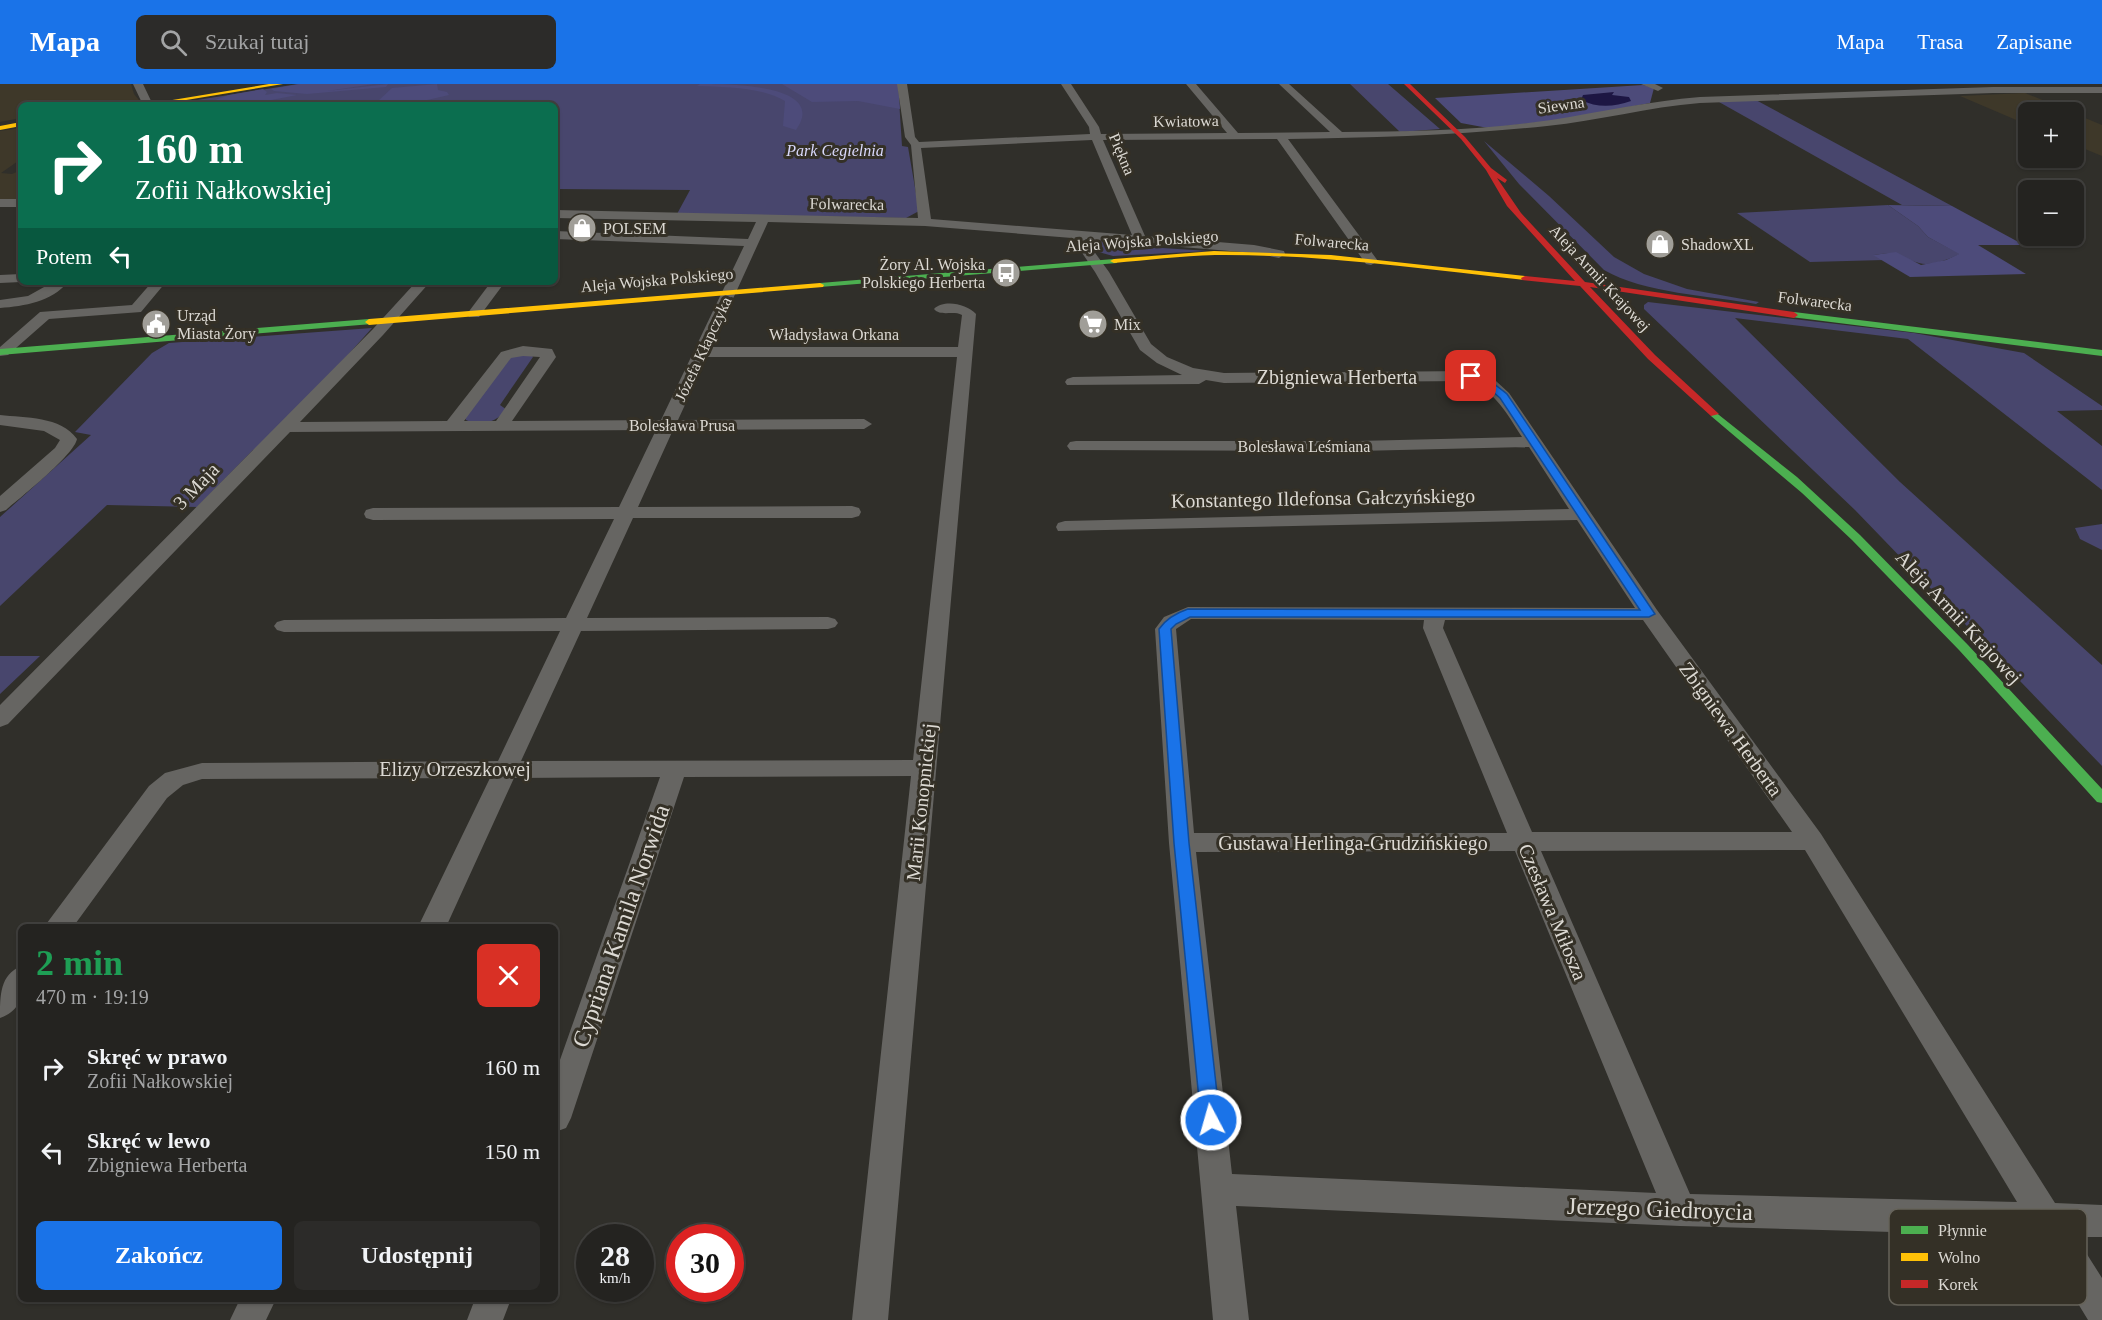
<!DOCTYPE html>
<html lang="pl">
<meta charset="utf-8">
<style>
:root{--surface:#242320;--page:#2c2b29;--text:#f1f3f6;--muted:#a3a4a5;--line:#41403e;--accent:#1a73e8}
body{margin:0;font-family:Georgia,serif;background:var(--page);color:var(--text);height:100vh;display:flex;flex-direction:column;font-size:22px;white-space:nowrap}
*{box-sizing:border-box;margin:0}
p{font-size:20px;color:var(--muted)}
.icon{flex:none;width:33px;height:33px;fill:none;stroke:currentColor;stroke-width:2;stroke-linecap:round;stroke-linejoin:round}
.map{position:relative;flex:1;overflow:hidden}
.details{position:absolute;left:18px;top:840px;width:540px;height:378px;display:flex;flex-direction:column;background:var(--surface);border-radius:9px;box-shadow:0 2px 4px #0004,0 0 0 2px var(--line)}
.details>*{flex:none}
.hud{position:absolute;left:18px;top:18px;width:540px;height:183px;border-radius:9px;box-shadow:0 2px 4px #0004,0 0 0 2px var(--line);background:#0b6e4f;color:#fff;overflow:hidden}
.buttons{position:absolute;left:2018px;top:18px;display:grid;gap:12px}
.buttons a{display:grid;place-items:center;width:66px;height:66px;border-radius:9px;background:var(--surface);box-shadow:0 2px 4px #0004,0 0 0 2px var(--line);font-size:30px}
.speed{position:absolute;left:576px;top:1140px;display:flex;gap:12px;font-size:30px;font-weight:700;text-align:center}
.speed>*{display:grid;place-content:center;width:78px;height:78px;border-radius:50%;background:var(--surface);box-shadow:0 2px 4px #0004,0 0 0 2px var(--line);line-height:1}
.speed small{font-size:15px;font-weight:400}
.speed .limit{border:9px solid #d22;background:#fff;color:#111}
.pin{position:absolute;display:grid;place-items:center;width:51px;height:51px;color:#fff;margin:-26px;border-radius:12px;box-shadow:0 3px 9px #0006}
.me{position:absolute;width:66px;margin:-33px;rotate:354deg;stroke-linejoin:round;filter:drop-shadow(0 0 4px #0008)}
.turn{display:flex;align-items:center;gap:21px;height:126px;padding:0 18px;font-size:27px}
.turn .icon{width:78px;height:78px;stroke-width:2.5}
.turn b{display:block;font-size:42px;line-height:51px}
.then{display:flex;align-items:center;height:57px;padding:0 18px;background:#0003;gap:12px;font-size:22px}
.round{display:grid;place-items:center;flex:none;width:63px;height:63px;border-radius:9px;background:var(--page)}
.overview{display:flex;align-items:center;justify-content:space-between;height:102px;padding:0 18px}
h1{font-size:36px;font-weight:700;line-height:45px;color:#1e9e55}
.cta{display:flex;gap:12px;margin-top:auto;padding:12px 18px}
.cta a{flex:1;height:69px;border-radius:9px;background:var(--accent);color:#fff;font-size:24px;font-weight:700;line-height:69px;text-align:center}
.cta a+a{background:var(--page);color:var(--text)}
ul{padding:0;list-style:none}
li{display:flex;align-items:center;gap:18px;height:84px;padding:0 18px}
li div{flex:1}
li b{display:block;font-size:22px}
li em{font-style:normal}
header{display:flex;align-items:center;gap:36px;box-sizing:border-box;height:84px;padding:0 30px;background:var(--accent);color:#fff}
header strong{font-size:28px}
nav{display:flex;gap:33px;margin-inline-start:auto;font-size:21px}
.search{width:420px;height:54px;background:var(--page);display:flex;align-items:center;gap:15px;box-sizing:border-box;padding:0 21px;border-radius:9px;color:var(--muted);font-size:22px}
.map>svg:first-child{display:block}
.built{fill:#3e3829}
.green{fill:#48466d}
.forest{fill:#4d4b7a}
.water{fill:#1d1643}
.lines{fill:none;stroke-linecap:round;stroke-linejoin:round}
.street{fill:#666562;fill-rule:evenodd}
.fast{fill:#4caf50;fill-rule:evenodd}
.slow{fill:#ffc107;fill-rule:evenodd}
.jam{fill:#c62828;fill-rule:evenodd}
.route{fill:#1a73e8;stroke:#114b97;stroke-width:1.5}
.labels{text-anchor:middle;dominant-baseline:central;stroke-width:6;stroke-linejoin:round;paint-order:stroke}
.far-street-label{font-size:16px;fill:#dcd9d3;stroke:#343026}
.far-park-label{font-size:16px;font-style:italic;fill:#d9d9fc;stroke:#343026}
.far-poi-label{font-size:16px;fill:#dcd9d3;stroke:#343026;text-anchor:start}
.street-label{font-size:20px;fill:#dcd9d3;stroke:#343026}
.near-street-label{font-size:24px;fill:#dcd9d3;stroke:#343026}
.key{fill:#343026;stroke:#66635a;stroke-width:1.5}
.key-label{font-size:16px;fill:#dcd9d3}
</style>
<header>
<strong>Mapa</strong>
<div class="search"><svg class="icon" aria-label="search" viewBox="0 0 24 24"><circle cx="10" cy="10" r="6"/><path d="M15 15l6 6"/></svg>Szukaj tutaj</div>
<nav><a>Mapa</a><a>Trasa</a><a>Zapisane</a></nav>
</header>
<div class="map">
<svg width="2102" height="1236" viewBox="0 0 2102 1236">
<rect width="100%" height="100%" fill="#302f2a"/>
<path class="built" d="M0 0H131L134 10 139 16 109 21H21V34L0 38Z
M2025 9 2072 28H2028V41L1960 12Z
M2073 29 2102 41V72L2073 60Z
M21 44V75L1 89 12 90 21 86V116H0V47Z"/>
<path class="green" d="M298 0H898L902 62 908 63 919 127 906 134 677 130 690 106 555 105V21H165Z
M1350 0H1388L1440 45 1400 48Z
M1754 15 1952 122 1902 121 1719 18Z
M1484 57 1549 112 1614 173 1644 190 1687 205 1759 218 1756 220C1711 212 1643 209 1604 186L1519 100Z
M1888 121 1918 142 1928 153 1960 170C1949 175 1930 183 1919 179 1895 172 1903 167 1874 171L1884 176 1810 178 1737 129Z
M1096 156 1162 162V164L1209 167 1113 172 1095 167 1091 159Z
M1648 218 1914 249 2024 269 2102 322V326L2057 327 2102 362V406L1908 255 1735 234 1900 398 2102 581V682L1855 426 1644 225V221Z
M372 244 311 312 260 365 253 366 197 423 107 421 0 522V433L91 351 75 348 152 269 169 259Z
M531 270 533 273 500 321 507 326C496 338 481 343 466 336L465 334 508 273Z
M2102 440V466L2080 455 2075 444Z
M0 572H40L0 610Z"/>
<path class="forest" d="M300 0H374L327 7 388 0 386 3 307 10 274 7 271 5Z
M437 0 438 6 447 8 449 11 423 17 433 21H395L378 17 392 4Z
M700 0C727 0 829 0 796 46L783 42 785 17C761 3 725 3 697 2Z
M782 0H898L900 25 858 17 812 18Z
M1643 1 1654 4 1650 19 1568 35 1488 44 1461 39 1435 14Z
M263 5 267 8 265 11 277 9 297 11 247 21H201L229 11Z
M1888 121 1952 122 2024 161H1978L2026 190 1910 193 1873 171 1896 168 1921 181 1946 176 1959 170 1928 153 1918 142Z"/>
<path class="water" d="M1614 8 1612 11 1629 13 1631 17C1614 23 1597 24 1581 16L1583 11Z"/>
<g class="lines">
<path class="street" d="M133 0H143L153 21H143Z
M897 0H907L915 53 919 58 1090 50 1089 43 1061 0H1071L1099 43 1101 50 1227 49 1186 0H1196L1238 49 1330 48 1279 0H1289L1342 48C1411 48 1483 46 1551 36 1601 28 1650 17 1700 13L1993 3H2102V9H1993L1700 19C1648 23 1598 37 1547 42 1461 51 1375 54 1288 55L1378 177 1371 181 1366 180 1277 55 1103 56 1145 152 1254 161 1284 167 1285 170 1279 174 1254 169 1085 155 1109 188 1151 260 1167 273 1193 284 1224 289 1471 287 1496 297 1509 309 1657 526 1821 750 2055 1119 2102 1121V1153H2076L2102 1194V1236H2088L2037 1152 1680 1142 1236 1122 1249 1236H1213L1169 759 1155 545 1164 533 1188 523 1635 524 1577 436 1058 447 1056 443 1058 439 1065 437 1569 425 1529 363 1358 367 1070 366 1067 362 1070 358 1076 357H1358L1522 353C1507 330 1496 308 1469 297L1224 299 1206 296 1199 300 1067 301 1065 298 1067 295 1073 293 1182 291 1157 279 1140 266 1095 188 1072 154 925 142 768 138 711 263H958L962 231C953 226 941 233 934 225 944 215 967 220 976 230L888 1236H852L911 692 684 693 571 1034 566 1044 555 1048V990L660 693 514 694 446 843H418L490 694 202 695 183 701 167 714 73 843H44L149 702 165 689 202 679 498 677 560 547 284 548 277 546 274 542 277 538 284 536 566 534 614 435 373 436 366 434 364 430 366 426 373 424 619 423 656 346 290 348 8 640 0 643V621L373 245 416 198H430L383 251 300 338 447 337 501 268 523 262 552 265 556 273 512 337 661 336 744 162 555 155V147L748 155 756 138 555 134V126L918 134 911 61 905 53ZM1092 56 1132 151 931 135 921 64ZM523 272 540 273 496 337H464L511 274ZM707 273H957L913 676 521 677 581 547 828 545 835 543 838 539 835 535 828 533 587 534 633 434H852L859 432 861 428 859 424 852 422 638 423 673 346 864 345 872 340 864 335 678 336ZM1191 535 1424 536 1423 544 1507 749H1194L1176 545ZM1445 536H1643L1792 748H1532L1443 544ZM1805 766 2017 1118 1690 1110 1541 767ZM1515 767 1656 1109 1232 1090 1196 768Z
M1641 0H1655L1663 4 1658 7Z
M0 115H21V123H0Z
M21 190V198L0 199V191Z
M53 198H68C51 218 25 222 0 224V216L28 212Z
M152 198H166L141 228 49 235 8 271 0 272V263L40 228 132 221Z
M491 198H505L479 233H469L467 230Z
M0 331C25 334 61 332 77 355 74 371 21 413 6 426L0 428V412L55 364 60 356 44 347 0 341Z
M21 882C21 905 26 925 0 934 0 911 0 891 21 882Z
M240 1215H276L266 1236H230Z
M475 1215H511L503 1236H467Z"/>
<path class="fast" d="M1114 175H1117V179L820 203 816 201 820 199Z
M1794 228 2102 266V272L1791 233V229Z
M369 235 372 236V240L0 271V265Z
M1714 327 1797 393 1860 451 1968 561 2102 705V719L2097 718 1959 566 1852 456 1802 409 1711 332V328Z"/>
<path class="slow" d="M269 0H283L156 21H142Z
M21 38V42L0 46V42Z
M1214 167 1331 171 1525 192 1529 194 1525 196C1422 185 1318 170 1215 171 1181 172 1147 176 1114 179L1110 177 1114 175Z
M820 199 824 201 823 203 369 241 365 238 369 235Z"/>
<path class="jam" d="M1404 0H1410L1465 53 1491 84 1507 96 1505 99 1497 94 1521 129 1585 198 1794 228 1798 231 1794 234 1590 203 1655 271 1719 330 1711 332 1648 275 1580 202 1522 196 1521 194 1525 192 1575 197 1507 122 1486 86 1461 55Z"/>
</g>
<path class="route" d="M1468 290C1482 289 1496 301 1507 310L1655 530 1649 533H1190L1176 540 1171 545 1189 759 1220 1036 1218 1042 1211 1045 1204 1042 1201 1036 1174 759 1159 545C1166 535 1176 529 1188 525L1640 526 1500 314 1486 302 1468 294Z"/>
<defs>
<g id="shop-disc" transform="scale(1.5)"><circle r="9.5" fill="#a09e98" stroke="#343026"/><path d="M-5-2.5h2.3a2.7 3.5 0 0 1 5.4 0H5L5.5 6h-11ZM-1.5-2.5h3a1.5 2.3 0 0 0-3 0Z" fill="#fff"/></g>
<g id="bus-disc" transform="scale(1.5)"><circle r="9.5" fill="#a09e98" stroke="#343026"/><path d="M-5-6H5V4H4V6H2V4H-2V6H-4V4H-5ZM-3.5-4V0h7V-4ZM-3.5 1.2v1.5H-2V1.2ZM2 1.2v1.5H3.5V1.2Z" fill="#fff"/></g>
<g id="civic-disc" transform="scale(1.5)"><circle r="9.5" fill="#a09e98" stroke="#343026"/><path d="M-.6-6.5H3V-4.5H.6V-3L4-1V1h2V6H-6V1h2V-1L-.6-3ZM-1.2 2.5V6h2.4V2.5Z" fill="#fff"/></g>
<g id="supermarket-disc" transform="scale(1.5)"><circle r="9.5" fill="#a09e98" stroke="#343026"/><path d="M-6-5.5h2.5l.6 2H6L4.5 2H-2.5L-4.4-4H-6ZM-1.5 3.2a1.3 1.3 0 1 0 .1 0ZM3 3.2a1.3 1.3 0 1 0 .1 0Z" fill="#fff"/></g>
</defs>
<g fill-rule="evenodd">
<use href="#shop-disc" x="582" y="144"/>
<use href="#shop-disc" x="1660" y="160"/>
<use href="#bus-disc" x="1006" y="189"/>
<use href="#civic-disc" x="156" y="240"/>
<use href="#supermarket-disc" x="1093" y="240"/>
</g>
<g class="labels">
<g class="far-street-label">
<text transform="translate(1561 21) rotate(-8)">Siewna</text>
<text transform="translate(1186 37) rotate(-1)">Kwiatowa</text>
<text transform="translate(1122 70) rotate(67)">Piękna</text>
<text transform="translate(847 120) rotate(1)">Folwarecka</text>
<text transform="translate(1142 157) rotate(-4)">Aleja Wojska Polskiego</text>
<text transform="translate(1332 158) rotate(5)">Folwarecka</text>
<text transform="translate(1600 194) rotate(47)">Aleja Armii Krajowej</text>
<text transform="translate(657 196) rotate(-5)">Aleja Wojska Polskiego</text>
<text transform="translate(1815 217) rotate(7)">Folwarecka</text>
<text x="834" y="250">Władysława Orkana</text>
<text transform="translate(703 265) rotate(-65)">Józefa Kłapczyka</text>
<text x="682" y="341">Bolesława Prusa</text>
<text x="1304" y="362">Bolesława Leśmiana</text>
</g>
<g class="far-park-label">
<text x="835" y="66">Park Cegielnia</text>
</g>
<g class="far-poi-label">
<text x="603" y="144">POLSEM</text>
<text x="1681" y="160">ShadowXL</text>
<text x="985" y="180" text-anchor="end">Żory Al. Wojska<tspan x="985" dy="18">Polskiego Herberta</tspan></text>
<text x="177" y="231">Urząd<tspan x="177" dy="18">Miasta Żory</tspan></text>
<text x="1114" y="240">Mix</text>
</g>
<g class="street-label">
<text x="1337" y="293">Zbigniewa Herberta</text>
<text transform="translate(196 402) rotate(-46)">3 Maja</text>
<text transform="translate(1323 414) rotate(-1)">Konstantego Ildefonsa Gałczyńskiego</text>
<text transform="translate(1959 533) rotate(47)">Aleja Armii Krajowej</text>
<text transform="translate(1731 645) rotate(54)">Zbigniewa Herberta</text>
<text x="455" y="685">Elizy Orzeszkowej</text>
<text transform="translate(921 718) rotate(-84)">Marii Konopnickiej</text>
<text x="1353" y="759">Gustawa Herlinga-Grudzińskiego</text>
<text transform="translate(1553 828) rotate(67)">Czesława Miłosza</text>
</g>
<g class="near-street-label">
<text transform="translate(621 842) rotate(-71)">Cypriana Kamila Norwida</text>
<text transform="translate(1660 1125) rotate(2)">Jerzego Giedroycia</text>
</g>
</g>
<rect x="1889" y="1125" width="198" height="96" rx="9" class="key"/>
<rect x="1901" y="1142" width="27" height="8" fill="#4caf50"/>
<rect x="1901" y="1169" width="27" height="8" fill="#ffc107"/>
<rect x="1901" y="1196" width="27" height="8" fill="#c62828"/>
<g class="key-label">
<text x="1938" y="1152">Płynnie</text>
<text x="1938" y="1179">Wolno</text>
<text x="1938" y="1206">Korek</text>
</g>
</svg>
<div class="buttons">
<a>+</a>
<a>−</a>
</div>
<div class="speed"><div>28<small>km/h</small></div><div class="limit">30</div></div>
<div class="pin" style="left:1471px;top:292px;background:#d93025"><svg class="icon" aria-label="arrive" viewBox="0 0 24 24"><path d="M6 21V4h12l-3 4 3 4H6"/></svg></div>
<svg class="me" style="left:1211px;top:1036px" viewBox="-20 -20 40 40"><circle r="17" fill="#1a73e8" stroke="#fff" stroke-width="3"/><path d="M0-11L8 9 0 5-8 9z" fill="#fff"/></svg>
<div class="hud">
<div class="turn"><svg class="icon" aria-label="right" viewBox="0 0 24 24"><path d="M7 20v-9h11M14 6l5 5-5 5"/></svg><div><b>160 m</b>Zofii Nałkowskiej</div></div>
<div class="then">Potem<svg class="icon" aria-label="left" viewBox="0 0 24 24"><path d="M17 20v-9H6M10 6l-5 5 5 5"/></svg></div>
</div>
<section class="details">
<div class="overview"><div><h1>2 min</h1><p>470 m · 19:19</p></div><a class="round" style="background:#d93025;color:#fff"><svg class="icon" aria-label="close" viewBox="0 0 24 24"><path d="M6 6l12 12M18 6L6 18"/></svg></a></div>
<ul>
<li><svg class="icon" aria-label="right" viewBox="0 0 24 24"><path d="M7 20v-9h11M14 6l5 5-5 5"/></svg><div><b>Skręć w prawo</b><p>Zofii Nałkowskiej</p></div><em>160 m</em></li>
<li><svg class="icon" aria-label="left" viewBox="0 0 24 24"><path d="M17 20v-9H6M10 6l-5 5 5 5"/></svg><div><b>Skręć w lewo</b><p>Zbigniewa Herberta</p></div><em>150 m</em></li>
</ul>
<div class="cta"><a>Zakończ</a><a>Udostępnij</a></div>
</section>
</div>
